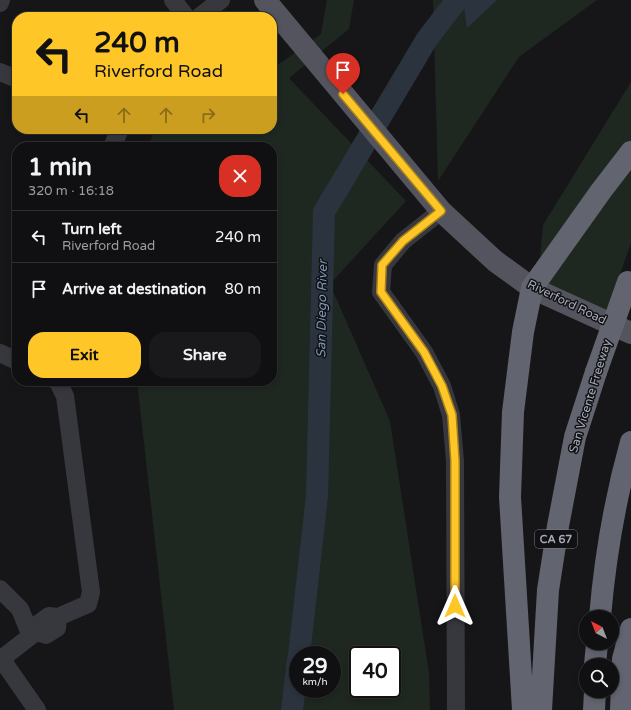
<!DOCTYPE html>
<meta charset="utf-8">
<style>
:root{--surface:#101012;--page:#19191b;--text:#f1f3f6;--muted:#9c9d9f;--line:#303032;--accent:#ffc628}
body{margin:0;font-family:"Varela Round",sans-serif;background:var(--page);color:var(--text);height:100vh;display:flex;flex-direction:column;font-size:15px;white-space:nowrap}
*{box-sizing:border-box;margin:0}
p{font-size:13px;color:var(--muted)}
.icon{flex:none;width:22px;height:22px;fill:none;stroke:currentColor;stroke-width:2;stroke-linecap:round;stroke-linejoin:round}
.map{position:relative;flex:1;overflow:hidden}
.panel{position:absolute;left:12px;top:142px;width:265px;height:244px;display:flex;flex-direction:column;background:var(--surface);border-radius:16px;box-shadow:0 2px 6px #0003,0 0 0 1px var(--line)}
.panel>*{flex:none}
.guide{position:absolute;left:12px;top:12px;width:265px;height:122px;border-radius:16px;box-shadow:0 2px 6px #0003,0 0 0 1px var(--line);background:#ffc628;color:#111;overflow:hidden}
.needle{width:26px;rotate:318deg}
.fabs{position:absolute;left:579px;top:610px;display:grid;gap:8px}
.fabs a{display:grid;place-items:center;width:40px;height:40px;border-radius:50%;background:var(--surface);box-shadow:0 2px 6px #0003,0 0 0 1px var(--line);font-size:20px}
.speed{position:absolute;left:289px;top:646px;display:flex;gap:8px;font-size:20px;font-weight:700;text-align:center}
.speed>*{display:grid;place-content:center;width:52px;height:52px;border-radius:50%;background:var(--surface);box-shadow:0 2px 6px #0003,0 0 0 1px var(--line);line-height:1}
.speed small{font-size:10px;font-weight:400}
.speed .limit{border:2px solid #111;border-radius:6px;background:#fff;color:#111}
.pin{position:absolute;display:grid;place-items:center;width:34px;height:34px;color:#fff;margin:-41px -17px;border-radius:50% 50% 50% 0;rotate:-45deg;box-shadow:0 0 4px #0007}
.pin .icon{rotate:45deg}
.me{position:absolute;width:44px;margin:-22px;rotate:0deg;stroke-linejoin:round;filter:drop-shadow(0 0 3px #0008)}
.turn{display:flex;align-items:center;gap:14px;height:84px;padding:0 16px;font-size:18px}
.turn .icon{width:52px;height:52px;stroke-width:2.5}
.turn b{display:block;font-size:28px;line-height:34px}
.lanes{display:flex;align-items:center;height:38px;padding:0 16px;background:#0003;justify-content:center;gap:20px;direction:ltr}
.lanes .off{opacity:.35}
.round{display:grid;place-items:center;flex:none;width:42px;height:42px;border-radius:16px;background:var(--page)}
.headline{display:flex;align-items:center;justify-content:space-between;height:68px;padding:0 16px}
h1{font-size:24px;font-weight:700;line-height:30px}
.action{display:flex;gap:8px;margin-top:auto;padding:8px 16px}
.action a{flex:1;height:46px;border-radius:16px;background:var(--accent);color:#111;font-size:16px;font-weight:700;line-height:46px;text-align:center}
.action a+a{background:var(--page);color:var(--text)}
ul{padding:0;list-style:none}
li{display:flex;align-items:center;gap:12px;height:52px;padding:0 16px;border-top:1px solid var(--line)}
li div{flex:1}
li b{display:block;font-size:15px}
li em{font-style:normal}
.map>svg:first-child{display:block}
.green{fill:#1e2720;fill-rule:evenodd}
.water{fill:#2b343e}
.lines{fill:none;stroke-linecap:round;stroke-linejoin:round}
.river{stroke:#2b343e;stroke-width:22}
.minor{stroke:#37373e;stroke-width:18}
.major{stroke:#53545d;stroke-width:22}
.highway{stroke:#62656f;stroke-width:22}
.highway-bridge{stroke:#62656f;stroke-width:22}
.route-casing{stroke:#a6811a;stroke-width:10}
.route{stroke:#ffc628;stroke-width:7}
.labels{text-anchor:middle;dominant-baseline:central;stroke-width:3;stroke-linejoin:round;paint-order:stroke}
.shield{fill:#111113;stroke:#7a7d87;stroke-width:1}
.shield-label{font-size:11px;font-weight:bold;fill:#a7abb9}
.street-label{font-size:12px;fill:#a7abb9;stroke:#111113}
.water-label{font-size:13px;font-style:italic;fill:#7c97b7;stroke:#111113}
</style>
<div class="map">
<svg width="631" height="710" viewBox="0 0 631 710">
<rect width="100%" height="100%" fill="#161618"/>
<path class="green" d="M327 0H354L349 29 289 78 406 201 330 284 390 421 429 673 430 710H174L137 381H272V147H147L156 129H180L178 132 183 135 191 129H272V69L321 34ZM298 655H332V689H298ZM358 655H392V689H358Z
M433 0H597L519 57 438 181Z
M631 82V243L607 311 538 280 543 225Z"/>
<path class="water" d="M463 0H497L467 28Z"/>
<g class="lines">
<path class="river" d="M299 655 317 496 324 212 427 39 457 0
M292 710 298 660"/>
<path class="minor" d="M173 0 186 17
M0 3 1 0
M199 17 221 0
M0 72 17 79
M112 147 120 129
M441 211 403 241 383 265 381 292 424 352 442 386 451 415 455 461 456 710
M0 353 17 361
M0 589 20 609 31 636
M36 632 46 635 57 628 58 617
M0 657 37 710
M0 660 36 632 38 624 49 616 58 617 88 604 91 592 65 396 58 382 56 381"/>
<path class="major" d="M265 0 441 211 495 261 532 288 631 333"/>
<path class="highway" d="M600 617C605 558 615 499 631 442
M595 665 597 643
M523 710 510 497 513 412 523 332 532 288 601 191 631 152
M541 710 548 590 558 526 575 437 596 372
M594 710 595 691
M621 710 623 659 631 629"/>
<path class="highway-bridge" d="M596 372 628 282"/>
</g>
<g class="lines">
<g class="route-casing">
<path id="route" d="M343 94 441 211 403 241 382 265 381 292 424 352 442 386 452 415 455 461V606"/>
</g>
<use href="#route" class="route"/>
</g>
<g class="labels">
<rect class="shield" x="535" y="530" width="42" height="18" rx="3"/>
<g class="shield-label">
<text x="556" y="539">CA 67</text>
</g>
<g class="street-label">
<text transform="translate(567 302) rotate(26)">Riverford Road</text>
<text transform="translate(590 396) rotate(-73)">San Vicente Freeway</text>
</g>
<g class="water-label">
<text transform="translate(322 309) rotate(-89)">San Diego River</text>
</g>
</g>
</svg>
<div class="fabs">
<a><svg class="needle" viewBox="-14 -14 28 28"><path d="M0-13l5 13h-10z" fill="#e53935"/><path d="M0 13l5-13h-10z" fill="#9c9d9f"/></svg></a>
<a><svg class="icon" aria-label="search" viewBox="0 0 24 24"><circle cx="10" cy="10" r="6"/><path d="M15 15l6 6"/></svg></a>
</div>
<div class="speed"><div>29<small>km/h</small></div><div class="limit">40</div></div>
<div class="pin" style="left:343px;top:94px;background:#d93025"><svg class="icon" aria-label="arrive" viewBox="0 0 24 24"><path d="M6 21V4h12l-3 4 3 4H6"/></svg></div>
<svg class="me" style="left:455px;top:606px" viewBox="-20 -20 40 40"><path d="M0-17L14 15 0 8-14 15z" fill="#ffc628" stroke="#fff" stroke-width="4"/></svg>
<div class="guide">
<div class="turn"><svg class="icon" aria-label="left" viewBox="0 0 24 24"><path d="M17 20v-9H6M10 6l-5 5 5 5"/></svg><div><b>240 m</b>Riverford Road</div></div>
<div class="lanes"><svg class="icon" aria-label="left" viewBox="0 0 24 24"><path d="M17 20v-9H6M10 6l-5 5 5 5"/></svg><svg class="icon off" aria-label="ahead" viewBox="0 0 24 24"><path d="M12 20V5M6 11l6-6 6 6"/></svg><svg class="icon off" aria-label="ahead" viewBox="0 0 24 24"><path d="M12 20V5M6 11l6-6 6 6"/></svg><svg class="icon off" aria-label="right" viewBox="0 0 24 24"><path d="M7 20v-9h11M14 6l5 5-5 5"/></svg></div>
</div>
<section class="panel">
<div class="headline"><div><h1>1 min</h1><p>320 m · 16:18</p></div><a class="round" style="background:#d93025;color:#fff"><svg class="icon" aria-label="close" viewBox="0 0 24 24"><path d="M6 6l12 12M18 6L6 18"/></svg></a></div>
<ul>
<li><svg class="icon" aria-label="left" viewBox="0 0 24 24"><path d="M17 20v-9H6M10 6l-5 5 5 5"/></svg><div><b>Turn left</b><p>Riverford Road</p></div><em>240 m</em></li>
<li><svg class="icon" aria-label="arrive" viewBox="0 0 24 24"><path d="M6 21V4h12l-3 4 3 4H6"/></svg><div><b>Arrive at destination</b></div><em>80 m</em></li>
</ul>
<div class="action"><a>Exit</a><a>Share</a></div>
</section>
</div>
